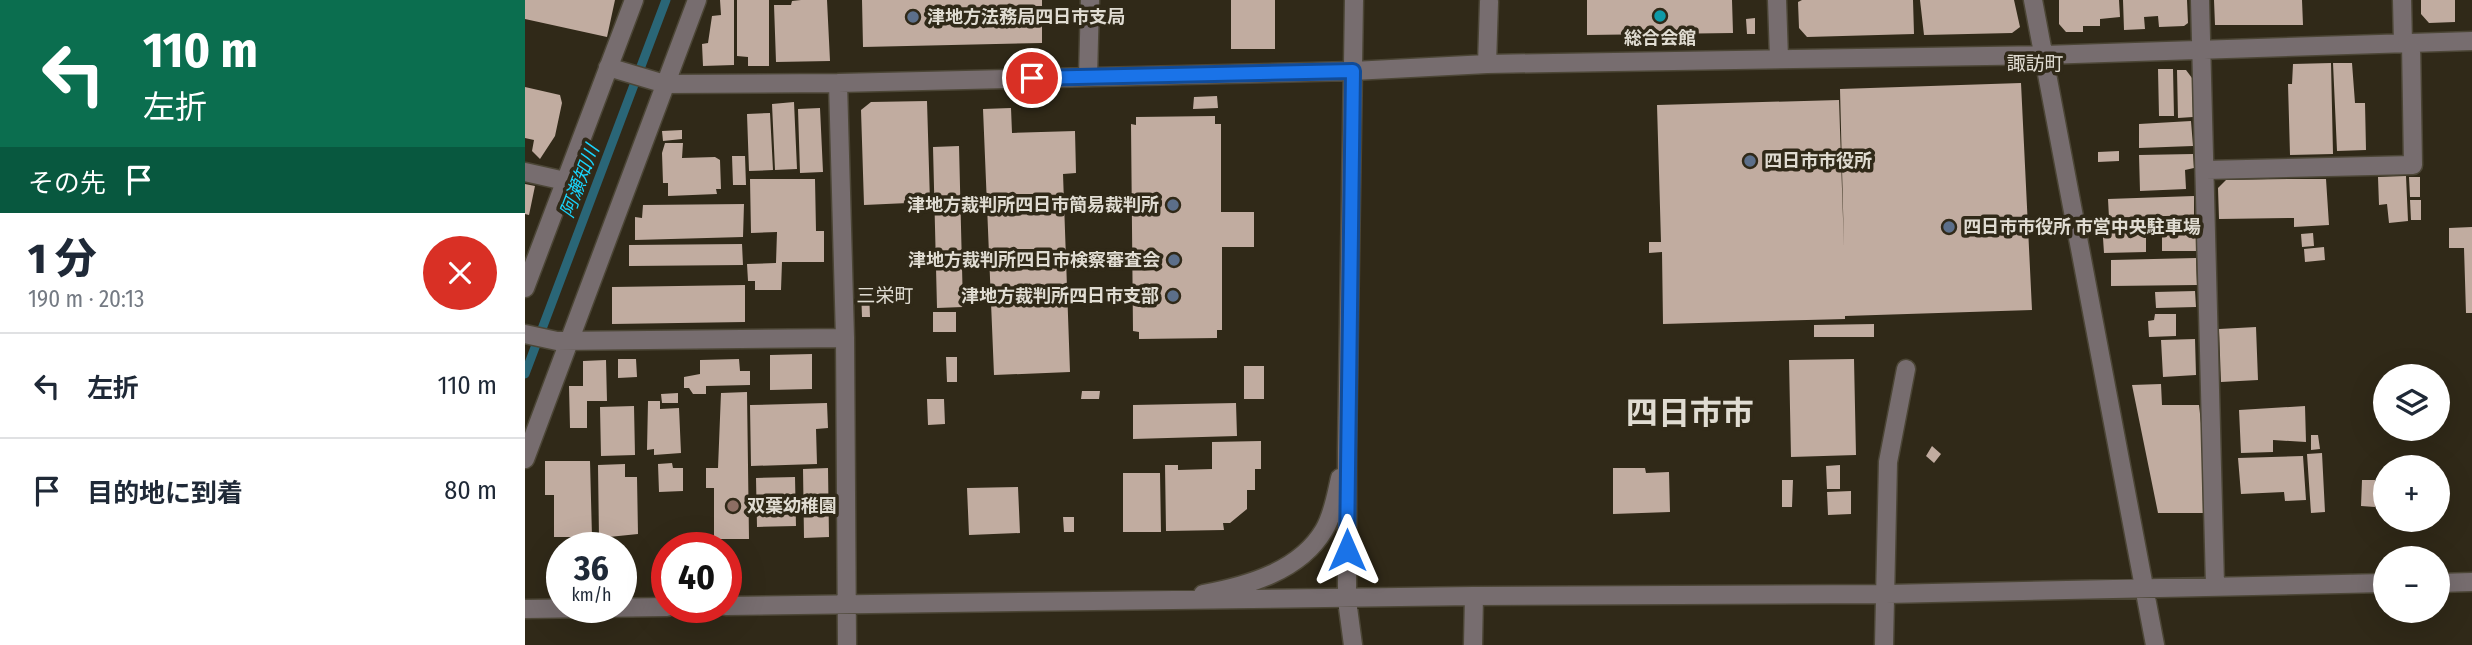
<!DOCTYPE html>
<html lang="ja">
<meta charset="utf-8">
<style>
body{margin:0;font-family:"Fira Sans Condensed","Noto Sans JP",sans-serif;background:#f6f6f7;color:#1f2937;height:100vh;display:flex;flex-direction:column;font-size:26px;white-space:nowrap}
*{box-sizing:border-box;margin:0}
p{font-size:23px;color:#747a83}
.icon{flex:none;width:38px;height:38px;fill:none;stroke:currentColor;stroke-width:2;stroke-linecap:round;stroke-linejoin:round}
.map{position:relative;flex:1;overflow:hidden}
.details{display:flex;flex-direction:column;background:#fff;width:525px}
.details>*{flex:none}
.banner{background:#0b6e4f;color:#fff;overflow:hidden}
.tools{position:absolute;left:1848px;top:364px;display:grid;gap:14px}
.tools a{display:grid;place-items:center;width:77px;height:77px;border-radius:50%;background:#fff;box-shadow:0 7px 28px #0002;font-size:35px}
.speed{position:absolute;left:21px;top:532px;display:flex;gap:14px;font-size:35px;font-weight:700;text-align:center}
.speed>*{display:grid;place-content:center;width:91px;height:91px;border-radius:50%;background:#fff;box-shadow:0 7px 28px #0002;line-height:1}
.speed small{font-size:18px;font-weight:400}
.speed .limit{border:10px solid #d22;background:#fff;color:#111}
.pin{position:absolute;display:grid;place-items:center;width:60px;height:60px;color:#fff;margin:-30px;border:4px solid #fff;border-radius:50%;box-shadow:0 2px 7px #0007}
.me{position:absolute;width:77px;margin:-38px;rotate:0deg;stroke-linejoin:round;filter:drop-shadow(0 0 5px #0008)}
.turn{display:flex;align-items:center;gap:24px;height:147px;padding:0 28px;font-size:32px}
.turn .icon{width:91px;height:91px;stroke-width:2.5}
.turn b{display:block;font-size:49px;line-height:60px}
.then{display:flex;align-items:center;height:66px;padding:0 28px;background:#0003;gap:14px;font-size:26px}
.round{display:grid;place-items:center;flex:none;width:74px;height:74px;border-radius:37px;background:#f6f6f7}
.headline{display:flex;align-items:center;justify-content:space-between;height:119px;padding:0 28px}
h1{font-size:42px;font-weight:800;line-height:52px}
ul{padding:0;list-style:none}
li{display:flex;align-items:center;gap:21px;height:105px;padding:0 28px;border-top:2px solid #e0e1e3}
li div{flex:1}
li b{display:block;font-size:26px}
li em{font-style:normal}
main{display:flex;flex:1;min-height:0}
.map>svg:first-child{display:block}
</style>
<main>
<section class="details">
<div class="banner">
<div class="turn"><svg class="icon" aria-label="left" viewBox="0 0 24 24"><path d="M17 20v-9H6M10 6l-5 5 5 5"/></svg><div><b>110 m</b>左折</div></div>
<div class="then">その先<svg class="icon" aria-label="arrive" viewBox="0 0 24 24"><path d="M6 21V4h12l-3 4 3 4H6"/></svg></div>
</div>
<div class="headline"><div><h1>1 分</h1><p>190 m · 20:13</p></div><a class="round" style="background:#d93025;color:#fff"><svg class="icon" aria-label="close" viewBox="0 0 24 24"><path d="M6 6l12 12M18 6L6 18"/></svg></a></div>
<ul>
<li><svg class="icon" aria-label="left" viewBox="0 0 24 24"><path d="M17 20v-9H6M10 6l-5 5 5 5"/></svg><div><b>左折</b></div><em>110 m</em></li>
<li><svg class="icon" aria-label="arrive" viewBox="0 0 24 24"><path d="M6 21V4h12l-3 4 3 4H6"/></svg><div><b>目的地に到着</b></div><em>80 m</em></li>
</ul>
</section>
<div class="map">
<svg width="1947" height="645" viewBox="0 0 1947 645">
<rect width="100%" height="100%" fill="#302918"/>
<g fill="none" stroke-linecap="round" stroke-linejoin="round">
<path stroke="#2a6677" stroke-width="9" d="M0,374L141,0"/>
</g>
<path fill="#c1aca0" d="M0,0H90L82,37L0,19Z
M195,0H209V65L178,66L177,44L183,43L187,16L196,15Z
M212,0H244V66H223V57L212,56Z
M276,0H302L305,61L251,62L249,5H266L267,1Z
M337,0H517V43L338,47Z
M706,0H750V49H706Z
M1062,0H1207L1208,33L1062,35Z
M1277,0H1388L1389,34L1282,37L1274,28L1273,2Z
M1395,0H1489L1495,27L1487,33L1399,35Z
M1534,0H1594L1595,17L1575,19V26H1558V32H1541L1534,24Z
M1598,0H1662L1663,23L1659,26L1634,27L1633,16L1619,17L1620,29L1599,30Z
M1689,0H1777L1778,25H1690Z
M1896,0H1930V22L1904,23L1896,14Z
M1230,18V34H1222L1221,19Z
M1806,63L1808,154L1765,155L1763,84H1767L1768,64Z
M1808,63H1827L1830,103H1840L1841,150L1812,151Z
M1633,69H1648L1649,116H1634Z
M1652,70H1661L1667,78L1668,117L1653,118Z
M1496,83L1507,310L1320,316V319L1138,324L1137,252L1124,253V242H1136L1132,105L1314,100L1319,248L1315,89Z
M0,87L35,95L37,103L30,136L15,159L7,151L9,140L0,138Z
M692,96L693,108L668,109L669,97Z
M402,101L405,202L339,205L336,110L346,102Z
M269,102L272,169L250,170L247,104Z
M295,108L298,172L275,173L273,109Z
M486,108L487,133L550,131L551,173L538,174L545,372L469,375L458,109Z
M245,113L248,170L224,171L222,114Z
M690,116V124H696V212H729V247H697V330H692V338L614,339V332L608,331L606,124L611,125V117Z
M1666,121L1668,146L1614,148V124Z
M157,130V139L138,141L137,131Z
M140,143H158L157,158L190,157L195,160L196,189H191L192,194L143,196V183H138L137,153Z
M434,146L438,307L412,308L408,147Z
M1594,151V161L1573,162V152Z
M1668,154L1669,168L1660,170L1661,189L1615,191L1614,155Z
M207,156H220L221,185H208Z
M1881,176L1883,221L1864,223L1862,204L1854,205L1853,177Z
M1884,177H1895V197H1885Z
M225,179H290L291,231H299V262H257L256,290H230V281H223L222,264L251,263L252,232L226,233Z
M1769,179H1801L1804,225L1769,227V218L1694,219L1693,188L1701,180Z
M0,184L10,186L4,215L0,214Z
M1669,196V215L1584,218L1583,199Z
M1885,200H1896V220H1886Z
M219,204L218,237L110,240V217L117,218L118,205Z
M1670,219L1672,251H1637V220Z
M1621,222V252L1579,253L1577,223Z
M1947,227V313H1941L1939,248H1924V228Z
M1788,233L1789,246L1777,247L1776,234Z
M217,244L218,265L104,266V245Z
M1799,247L1800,260L1780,262L1779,249Z
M1671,258L1672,285L1586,286V260Z
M220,285V322L87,324V287Z
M336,290H344L345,317H337Z
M1670,291L1671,307L1631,308L1630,292Z
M408,312H431V332H408Z
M1630,314H1651V336L1624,337L1623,321L1629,320Z
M1349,324V337H1289V325Z
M1731,327L1733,380L1696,382L1694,329Z
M1670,339L1671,375L1638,377L1636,340Z
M287,354V389L245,390V355Z
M421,357H432V382H422Z
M93,359H111L112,377L93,378Z
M214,359L215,371H225V385L181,386V394H168L164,388H159V377L175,374V360Z
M1329,359L1331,455L1266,457L1264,360Z
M81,360L82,401H62V428H45L44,386H58V361Z
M719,366H739V399H719Z
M1636,384L1637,405H1674L1677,432L1678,513H1633L1607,385Z
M557,391H575L574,399H556Z
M222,392L224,539H189V488H181V468H193L196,393Z
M153,393V403H137L136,394Z
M402,399H419L420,424L403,425Z
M123,401H135V409L154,408L156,453L129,455V449L122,450Z
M302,403L303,428L291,429L292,464L226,466L225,405Z
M711,403L712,436L608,439V405Z
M109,406L110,455L76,456L75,407Z
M1780,406L1781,442L1748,440V452L1716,453L1714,410Z
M1786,435H1793L1795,449L1786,450Z
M736,441V469H730V490H722V509L705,523H698L699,530L641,531L640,465H653V470L687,469V442Z
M1407,446L1416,454L1409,463L1401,456Z
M1797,453L1800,512L1786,513L1782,454Z
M1778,456L1781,500L1760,501L1759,492L1716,494L1713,458Z
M20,461H65L67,537H29V495H20Z
M147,463L148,468H158V491L134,492L133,464Z
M100,464V477H112L113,534L74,538L73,465Z
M1315,465V489H1302L1301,466Z
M303,468L304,537L279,538L278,469Z
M1088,468H1120L1121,473L1144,472L1145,512L1088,514Z
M598,473H635L636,532H598Z
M270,477L271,526L232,527L231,478Z
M1257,480H1268L1267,507H1257Z
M1837,480H1850V507L1836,506Z
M493,487L495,533L444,535L442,488Z
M1326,491V514L1303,515L1302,492Z
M538,517H549V532H539Z"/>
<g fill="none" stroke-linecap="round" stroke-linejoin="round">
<g stroke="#4c4636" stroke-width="21">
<path id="minor" d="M1252,0L1254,58
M1508,0L1630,645
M1675,0L1690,585
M1877,0L1878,43
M962,64L964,2
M83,67L140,84L313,83L828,71L962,64L1519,55L1947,41
M563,77L565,0
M313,83L320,338L322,645
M1681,170L1888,165L1886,43
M0,172L40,181
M0,288L109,0
M0,334L32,341L320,338
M0,459L172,0
M1913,583L1947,582
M678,594C722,586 775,571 799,530C808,515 811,495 815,478
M201,606L949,596L1362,594L1860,583
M0,609L142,607
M828,645L822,600V450L829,0
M948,645L949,596
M1359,645L1363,462L1381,369"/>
</g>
<use href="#minor" stroke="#776d6f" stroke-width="18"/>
</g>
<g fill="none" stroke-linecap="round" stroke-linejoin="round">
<g stroke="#114b97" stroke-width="18">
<path id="route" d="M507,78L828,71L822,550"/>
</g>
<use href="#route" stroke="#1a73e8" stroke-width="12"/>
</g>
<circle fill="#0f9aa8" stroke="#302918" stroke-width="2.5" cx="1135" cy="16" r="7"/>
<g fill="#5c6f8a" stroke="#302918" stroke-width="2.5">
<circle cx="388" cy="17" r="7"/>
<circle cx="1225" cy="161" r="7"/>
<circle cx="648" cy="205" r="7"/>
<circle cx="1424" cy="227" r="7"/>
<circle cx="649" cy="260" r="7"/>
<circle cx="648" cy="296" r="7"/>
</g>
<circle fill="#8d6e63" stroke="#302918" stroke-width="2.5" cx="208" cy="506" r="7"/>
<g text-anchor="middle" stroke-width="7" stroke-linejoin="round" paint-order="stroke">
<g font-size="18" font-weight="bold" fill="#e0dcd2" stroke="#302918" text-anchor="start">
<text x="402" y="23">津地方法務局四日市支局</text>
<text x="1135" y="44" text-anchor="middle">総合会館</text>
<text x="1239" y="167">四日市市役所</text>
<text x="634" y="211" text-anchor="end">津地方裁判所四日市簡易裁判所</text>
<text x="1438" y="233">四日市市役所 市営中央駐車場</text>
<text x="635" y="266" text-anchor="end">津地方裁判所四日市検察審査会</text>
<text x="634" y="302" text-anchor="end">津地方裁判所四日市支部</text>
<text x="222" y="512">双葉幼稚園</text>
</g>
<g font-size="19" fill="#e0dcd2" stroke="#302918">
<text x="1510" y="70">諏訪町</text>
<text x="360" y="302">三栄町</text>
</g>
<g font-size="19" font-style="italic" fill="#19d4fc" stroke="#302918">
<text transform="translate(54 181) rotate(-69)" y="7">阿瀬知川</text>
</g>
<g font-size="32" font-weight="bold" fill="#e0dcd2" stroke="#302918">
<text x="1165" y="424">四日市市</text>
</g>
</g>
</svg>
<div class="tools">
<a><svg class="icon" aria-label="layers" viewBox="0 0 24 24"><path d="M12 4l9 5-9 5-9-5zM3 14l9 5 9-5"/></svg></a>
<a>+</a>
<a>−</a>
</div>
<div class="speed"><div>36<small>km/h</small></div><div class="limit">40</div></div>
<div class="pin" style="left:507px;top:78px;background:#d93025"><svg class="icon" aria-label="arrive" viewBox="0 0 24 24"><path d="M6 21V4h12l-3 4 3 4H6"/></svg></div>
<svg class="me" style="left:822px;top:550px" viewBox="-20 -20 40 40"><path d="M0-17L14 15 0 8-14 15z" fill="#1a73e8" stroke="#fff" stroke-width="4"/></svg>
</div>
</main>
